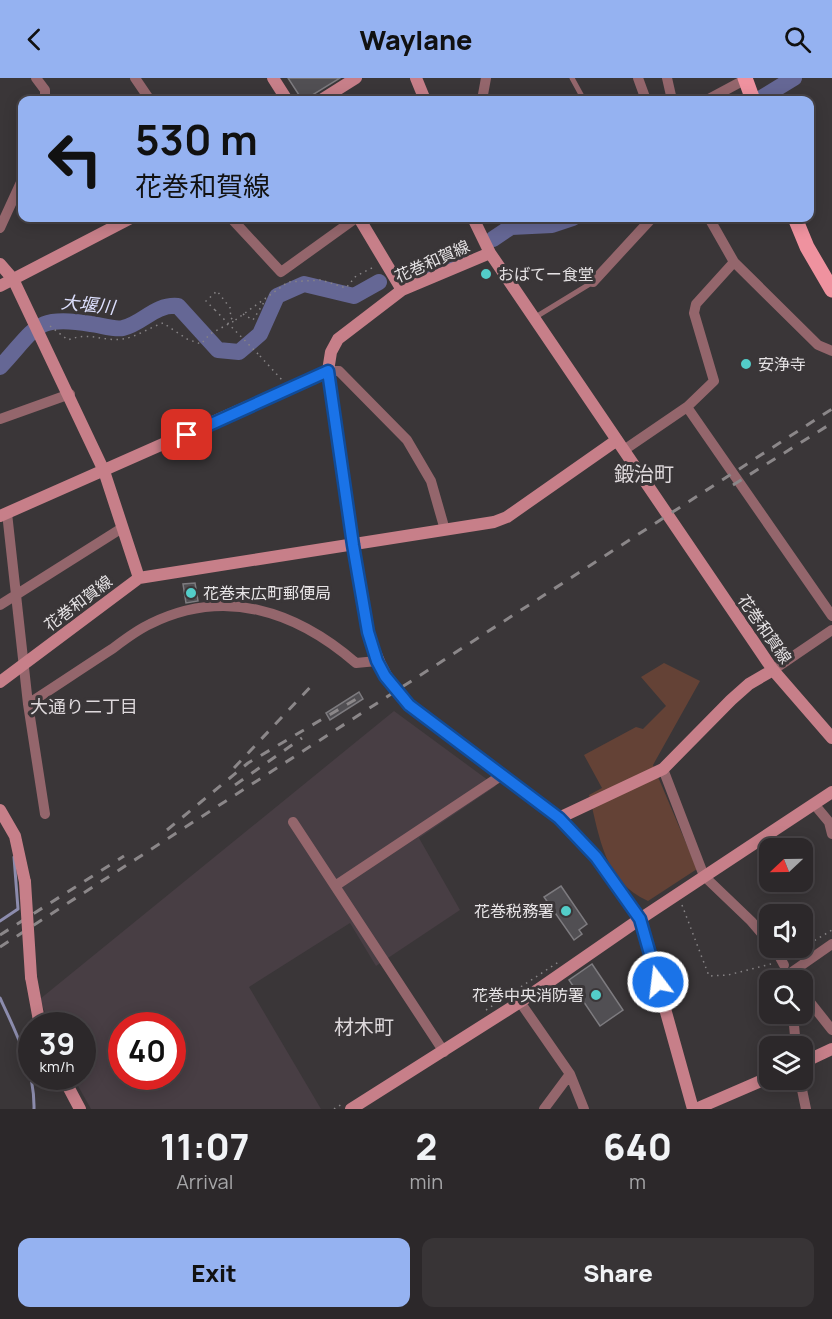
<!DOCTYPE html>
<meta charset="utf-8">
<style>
body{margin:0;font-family:Manrope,"Noto Sans JP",sans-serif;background:#383436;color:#f1f3f6;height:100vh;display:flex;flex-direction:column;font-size:22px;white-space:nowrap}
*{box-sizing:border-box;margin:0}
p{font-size:20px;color:#a6a6a8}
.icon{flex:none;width:33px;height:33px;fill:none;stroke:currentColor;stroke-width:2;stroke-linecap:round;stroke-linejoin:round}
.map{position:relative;height:1031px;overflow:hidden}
.details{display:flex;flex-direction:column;background:#2c282a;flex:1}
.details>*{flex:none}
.hud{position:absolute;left:18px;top:18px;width:796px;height:126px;border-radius:12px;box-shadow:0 3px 15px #0003,0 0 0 2px #484447;background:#95b2f1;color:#111;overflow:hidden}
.needle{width:39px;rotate:248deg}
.controls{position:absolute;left:759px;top:760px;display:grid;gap:12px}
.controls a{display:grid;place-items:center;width:54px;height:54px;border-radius:12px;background:#2c282a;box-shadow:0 3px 15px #0003,0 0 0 2px #484447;font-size:30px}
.speed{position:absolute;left:18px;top:934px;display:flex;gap:12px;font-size:30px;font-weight:700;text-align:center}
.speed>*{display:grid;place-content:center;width:78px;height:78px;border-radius:50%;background:#2c282a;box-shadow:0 3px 15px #0003,0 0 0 2px #484447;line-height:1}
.speed small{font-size:15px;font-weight:400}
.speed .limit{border:9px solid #d22;background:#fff;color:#111}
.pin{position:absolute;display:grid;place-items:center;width:51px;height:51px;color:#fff;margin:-26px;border-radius:12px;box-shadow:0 3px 9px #0006}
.me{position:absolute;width:66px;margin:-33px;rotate:345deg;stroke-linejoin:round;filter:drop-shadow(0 0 4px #0008)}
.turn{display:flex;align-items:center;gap:21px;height:126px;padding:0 18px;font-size:27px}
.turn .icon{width:78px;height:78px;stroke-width:2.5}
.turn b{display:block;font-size:42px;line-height:51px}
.eta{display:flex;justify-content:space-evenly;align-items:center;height:102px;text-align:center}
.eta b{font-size:36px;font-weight:800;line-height:42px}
.cta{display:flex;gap:12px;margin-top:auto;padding:12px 18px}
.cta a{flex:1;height:69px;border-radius:12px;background:#95b2f1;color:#111;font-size:24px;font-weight:800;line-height:69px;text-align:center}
.cta a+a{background:#383436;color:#f1f3f6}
header{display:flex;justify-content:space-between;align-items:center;height:78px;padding:0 18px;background:#95b2f1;color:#111;font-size:27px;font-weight:800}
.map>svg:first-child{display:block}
</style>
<header><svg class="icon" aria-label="back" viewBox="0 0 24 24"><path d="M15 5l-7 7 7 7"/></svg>Waylane<svg class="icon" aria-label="search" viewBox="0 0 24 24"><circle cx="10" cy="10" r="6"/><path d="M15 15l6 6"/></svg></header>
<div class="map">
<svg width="832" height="1031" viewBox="0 0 832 1031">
<rect width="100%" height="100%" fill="#3a3638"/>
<path fill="#483e44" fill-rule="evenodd" d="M394,633L496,708L419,760L460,832L376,888L350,845L249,909L321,1031H91L73,999H82V948H50L40,921ZM122,948H172V999H122Z"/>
<path fill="#644236" d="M664,585L700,603L653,687L697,791L648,823C604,803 600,760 589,717L602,710L584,677L636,649L643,651L666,628L641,599Z"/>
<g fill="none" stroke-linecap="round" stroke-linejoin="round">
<path stroke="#8c8cad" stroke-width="3" d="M0,843L18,831L14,779
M0,920C16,954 35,992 34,1031"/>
<path stroke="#656795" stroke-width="16" d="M758,22L794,0
M493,161L511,149L552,147L573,140
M416,191L458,176
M0,289C36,251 34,236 91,246C100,247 115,252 123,250C144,245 154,226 178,228L218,272L239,274L260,256L277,218L304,206L354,218L379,204"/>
</g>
<path fill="#514f53" stroke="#7d7b7f" stroke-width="1.5" d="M288,0H340L306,21L301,20Z
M195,505L198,523L186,525L183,506Z
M359,614L363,621L330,642L326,635Z
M561,808L587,846L579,852L582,856L574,862L544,819Z
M592,886L623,932L600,948L569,902Z"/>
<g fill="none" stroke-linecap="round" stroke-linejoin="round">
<path stroke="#878486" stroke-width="1.5" stroke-dasharray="1.5 4.5" stroke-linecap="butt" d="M215,232L206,223L217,213L231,231L230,239L234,243L288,204L321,202L346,210L356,198L374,189
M243,236L253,242L266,221
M50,248L68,262C90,253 102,264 123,261C136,259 151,249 163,245L187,261L201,266L210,256L234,243
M260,278L282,302
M682,827L709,898L728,897L771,886
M789,878L832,852
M486,932L560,883
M334,1031L342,1026"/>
<path stroke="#94666c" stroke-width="5" d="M572,0L584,22
M534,240L593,204"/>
<path stroke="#94666c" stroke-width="10" d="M36,0L45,12V22
M135,0L150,22
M638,0L646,22
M667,0L672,22
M482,22L486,0
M707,22L746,1
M231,140L281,194L356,140
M709,140L734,184L818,267L832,273
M0,150L22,102
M593,204L652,140
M328,293H339L407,362L431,403L445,452
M687,329L832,538
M0,341L70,316
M624,372L687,329L714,303L694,235L696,226L734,184
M7,435L28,626L45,736
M0,527L122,450
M773,592L832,552
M28,626C56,608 84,589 112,571C124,562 137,552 150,546C225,509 296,533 356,585L377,583
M663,691L704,798L751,843L770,865
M814,726L829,744L832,756
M293,744L335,808
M789,903V896L832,866
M802,914L832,952
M520,924L570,996L584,1031
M793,936L796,969
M444,974L335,808L502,697
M800,1002L806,1031
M544,1031L570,996"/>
<path stroke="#c77f89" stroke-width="12" d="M273,0L287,22
M416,0L425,22
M321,22L356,0
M359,140L402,212
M473,140L490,175
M0,186L13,201L104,393L139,500L0,604
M0,208L131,140
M0,438L328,293
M139,500L494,444L507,439L617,362
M393,608C368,574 364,531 357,490C345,425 338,359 328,293L331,274L338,261L402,212L490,175L773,592L832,660
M0,732L15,758L25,804
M559,740L663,691L731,622L749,606L773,592
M31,899L40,948
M802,985L832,971
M63,999L80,1031
M351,1031L520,924L640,841L596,779L559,740L409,627
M693,1031L640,841L832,714
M696,1031L770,999"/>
<path stroke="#ef929f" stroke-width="15" d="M745,0L753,22
M795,140L807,169L832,212"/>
<path stroke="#8b8789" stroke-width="3" stroke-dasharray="10 10" stroke-linecap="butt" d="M733,407L832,345
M234,690L315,604
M235,707L302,660
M167,752L248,685L358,620
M0,857L124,778
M0,869L832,331"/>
<path stroke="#878486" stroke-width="1.5" stroke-dasharray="1.5 4.5" stroke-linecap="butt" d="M215,232L260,278"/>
<path stroke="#94666c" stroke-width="10" d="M777,874L784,887"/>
<path stroke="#c77f89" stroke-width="12" d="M393,608L409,627
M25,804L31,899"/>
</g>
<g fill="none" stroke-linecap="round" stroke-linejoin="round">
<g stroke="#114b97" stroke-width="15">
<path id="route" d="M187,357L328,293L353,467L368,554L377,583L385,598L409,627L559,740L596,779L640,841L658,904"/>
</g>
<use href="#route" stroke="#1a73e8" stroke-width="10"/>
</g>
<g fill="#53cdc9" stroke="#3a3638" stroke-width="2">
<circle cx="486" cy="196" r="6"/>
<circle cx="746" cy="286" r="6"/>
<circle cx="191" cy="515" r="6"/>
<circle cx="566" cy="833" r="6"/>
<circle cx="596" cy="917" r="6"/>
</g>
<g text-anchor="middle" stroke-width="6" stroke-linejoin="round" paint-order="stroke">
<g font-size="16" fill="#e6e3e5" stroke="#3a3638">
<text transform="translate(432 183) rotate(-24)" y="6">花巻和賀線</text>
<text transform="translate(78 525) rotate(-37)" y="6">花巻和賀線</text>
<text transform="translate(765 551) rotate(55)" y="6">花巻和賀線</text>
</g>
<g font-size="16" fill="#e6e3e5" stroke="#3a3638" text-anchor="start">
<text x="498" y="202">おばてー食堂</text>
<text x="758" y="292">安浄寺</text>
<text x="203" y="521">花巻末広町郵便局</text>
<text x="554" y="839" text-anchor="end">花巻税務署</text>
<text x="584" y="923" text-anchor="end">花巻中央消防署</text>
</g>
<g font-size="18" font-style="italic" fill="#dde0fe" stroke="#3a3638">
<text transform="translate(88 227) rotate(6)" y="6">大堰川</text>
</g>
<g font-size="18" fill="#ded9dc" stroke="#3a3638">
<text x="84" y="635">大通り二丁目</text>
</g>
<g font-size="20" fill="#ded9dc" stroke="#3a3638">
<text x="644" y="403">鍛治町</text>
<text x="364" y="956">材木町</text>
</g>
</g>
</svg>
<div class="controls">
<a><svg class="needle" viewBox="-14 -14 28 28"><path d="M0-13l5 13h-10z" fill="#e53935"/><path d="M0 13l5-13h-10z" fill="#a6a6a8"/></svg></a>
<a><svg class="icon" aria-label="sound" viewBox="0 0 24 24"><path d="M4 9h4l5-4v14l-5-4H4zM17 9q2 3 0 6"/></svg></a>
<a><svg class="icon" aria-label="search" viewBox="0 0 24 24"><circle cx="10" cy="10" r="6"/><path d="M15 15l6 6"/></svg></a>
<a><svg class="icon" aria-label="layers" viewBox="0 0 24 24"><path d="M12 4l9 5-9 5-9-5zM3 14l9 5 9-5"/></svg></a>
</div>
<div class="speed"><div>39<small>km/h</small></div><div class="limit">40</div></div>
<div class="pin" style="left:187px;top:357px;background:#d93025"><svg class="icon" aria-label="arrive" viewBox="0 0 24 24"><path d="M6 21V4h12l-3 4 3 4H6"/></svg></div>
<svg class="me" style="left:658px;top:904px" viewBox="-20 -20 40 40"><circle r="17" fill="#1a73e8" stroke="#fff" stroke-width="3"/><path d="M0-11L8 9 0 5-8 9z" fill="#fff"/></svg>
<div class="hud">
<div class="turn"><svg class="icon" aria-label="left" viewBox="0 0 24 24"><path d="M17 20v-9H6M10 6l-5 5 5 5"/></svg><div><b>530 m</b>花巻和賀線</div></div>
</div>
</div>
<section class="details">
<div class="eta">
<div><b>11:07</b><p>Arrival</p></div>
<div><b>2</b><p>min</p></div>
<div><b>640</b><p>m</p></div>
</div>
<div class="cta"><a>Exit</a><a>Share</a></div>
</section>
